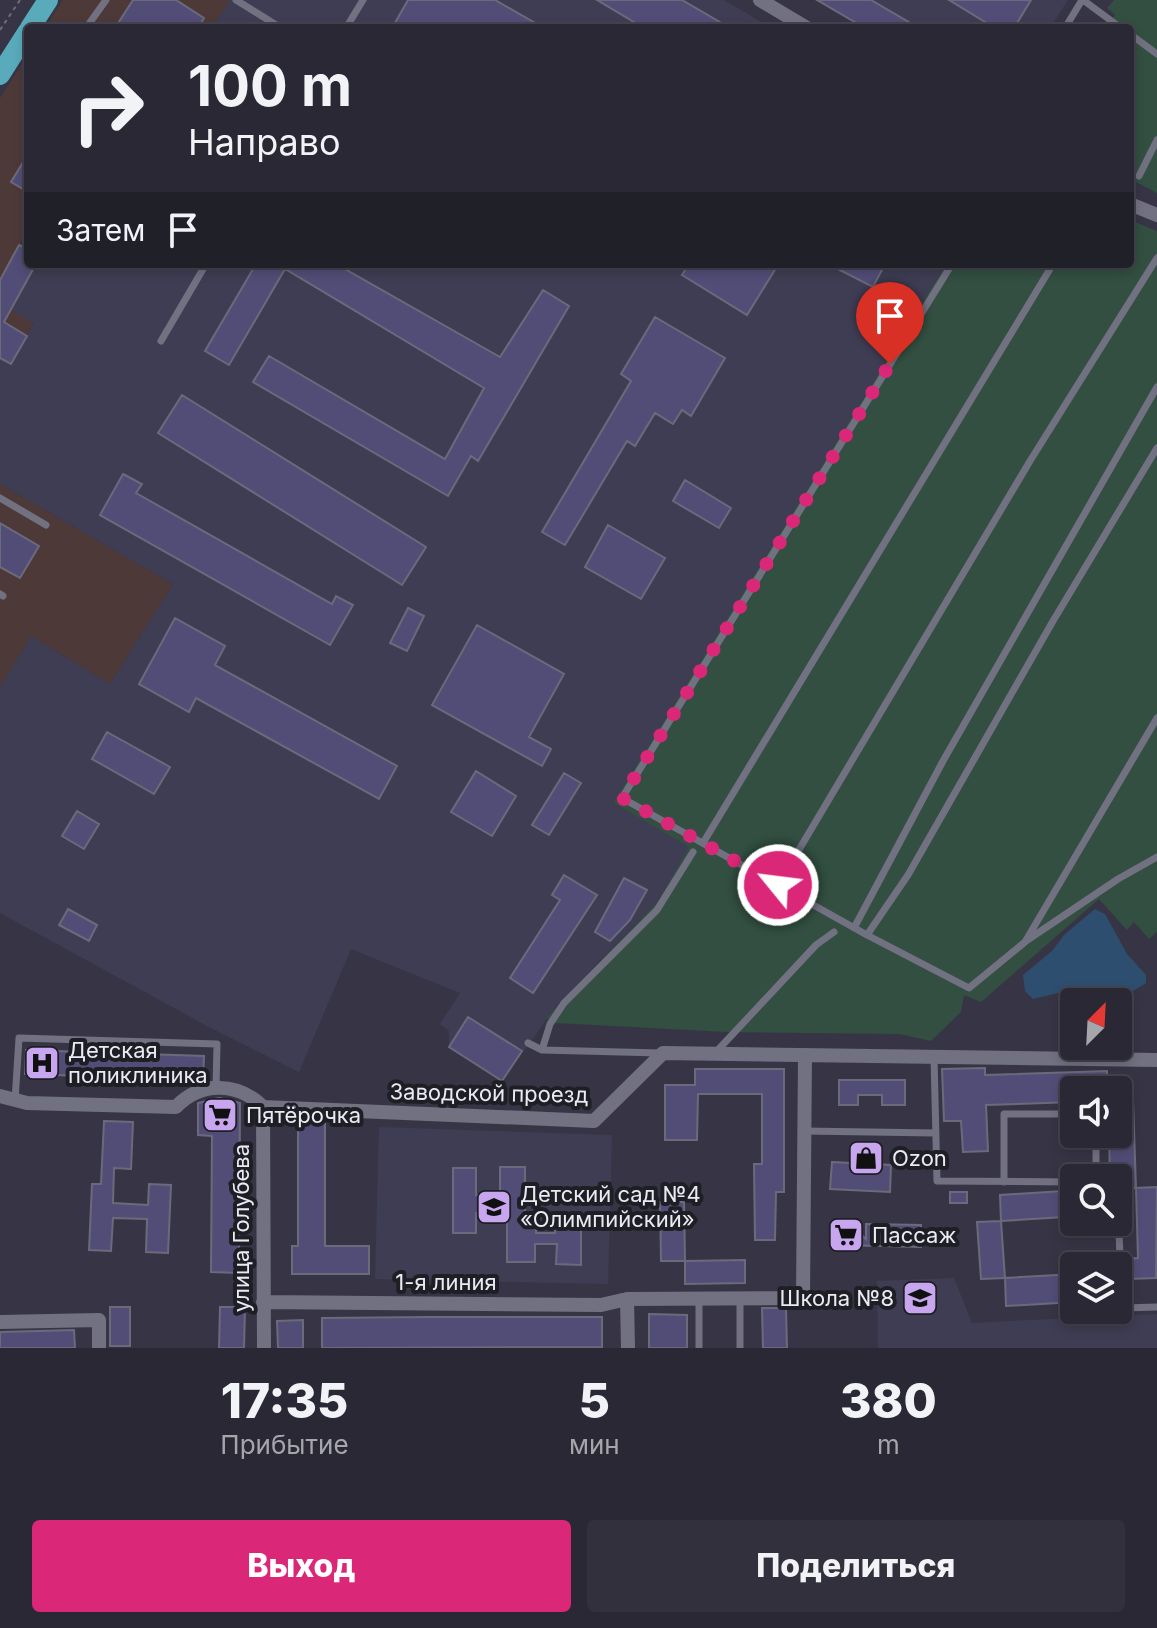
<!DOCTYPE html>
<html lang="ru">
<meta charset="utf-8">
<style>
body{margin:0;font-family:Inter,sans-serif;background:#31303c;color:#f1f3f6;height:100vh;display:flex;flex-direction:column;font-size:30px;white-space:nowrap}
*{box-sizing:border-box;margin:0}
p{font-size:26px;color:#a5a6ac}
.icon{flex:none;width:44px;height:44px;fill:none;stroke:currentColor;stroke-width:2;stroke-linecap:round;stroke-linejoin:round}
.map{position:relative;height:1348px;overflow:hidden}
.side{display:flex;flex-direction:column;background:#292834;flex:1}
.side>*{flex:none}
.hud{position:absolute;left:24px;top:24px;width:1110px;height:244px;border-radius:8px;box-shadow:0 4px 12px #0003,0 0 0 2px #45444f;background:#292834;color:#f1f3f6;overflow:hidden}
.needle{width:52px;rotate:24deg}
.controls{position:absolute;left:1060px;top:988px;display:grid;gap:16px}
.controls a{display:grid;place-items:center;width:72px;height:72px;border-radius:8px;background:#292834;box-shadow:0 4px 12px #0003,0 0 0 2px #45444f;font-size:40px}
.pin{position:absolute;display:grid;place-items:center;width:68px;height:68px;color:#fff;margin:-82px -34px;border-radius:50% 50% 50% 0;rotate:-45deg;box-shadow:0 0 8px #0007}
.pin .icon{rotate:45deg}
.me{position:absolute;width:88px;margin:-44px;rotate:299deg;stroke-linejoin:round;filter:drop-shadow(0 0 6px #0008)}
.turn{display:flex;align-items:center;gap:28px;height:168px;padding:0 32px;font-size:36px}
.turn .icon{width:104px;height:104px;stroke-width:2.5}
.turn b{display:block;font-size:56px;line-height:68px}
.then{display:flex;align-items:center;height:76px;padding:0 32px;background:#0003;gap:16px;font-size:30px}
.eta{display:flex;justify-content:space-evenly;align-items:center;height:136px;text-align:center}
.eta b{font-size:48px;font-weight:800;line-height:56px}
.action{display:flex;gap:16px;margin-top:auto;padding:16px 32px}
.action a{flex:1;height:92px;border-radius:8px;background:#db2777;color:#fff;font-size:32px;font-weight:800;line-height:92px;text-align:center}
.action a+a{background:#31303c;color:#f1f3f6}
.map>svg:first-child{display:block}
</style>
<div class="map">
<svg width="1157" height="1348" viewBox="0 0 1157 1348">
<rect width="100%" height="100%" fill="#373545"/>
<path fill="#4e3939" d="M63,0H230L212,28H45Z
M28,55V230L20,244L28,249V264H36L11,310L34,322L11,364L0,358V98Z
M0,484L173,584L110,684L31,636L0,687Z"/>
<path fill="#3f3d53" d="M230,0H724L771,28H212Z
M817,0H1068L1050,28H865Z
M36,264H946L613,803L690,847L658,901L558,1004L502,1081L449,1047V1031L440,1024L460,993L351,949L299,1072L209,1027L0,913V687L31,636L110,684L173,584L0,484V358L11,364L34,323L11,310Z
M379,1127L612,1135L608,1284L375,1279Z
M954,1278L972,1323L1157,1314V1348H878L877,1281Z"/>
<path fill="#324f41" d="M1114,0H1157V193L1130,179V28H1107L1115,15L1107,8Z
M1130,220L1157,231V932L1149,939L1134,922L1127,930L1099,899L981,1002L964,995L961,1012L931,1041L900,1034L727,1032L556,1023L546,1018L658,901L689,847L613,803L946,264H1130Z"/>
<path fill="#2d4e6f" d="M1095,909L1105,914L1127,954L1146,975V983L1115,1002H1076L1071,993L1062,992L1033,999L1025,991L1023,975L1052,951L1065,934Z"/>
<path fill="#524d77" stroke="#6b6a7b" stroke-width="2" d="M133,0H176L204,18L198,28H115Z
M408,0H495L544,28H444L437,24L435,28H392Z
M597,0H682L730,28H644Z
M817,0H871L919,28H865Z
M949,0H1031L1014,28H995Z
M28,154V192L11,182Z
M19,245L28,249V264H36L4,322L27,336L11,364L0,358V280Z
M256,264H336L500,357L543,290L569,306L478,461L471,456L448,496L253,382L269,356L445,459L484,388L285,269L229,365L205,351Z
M689,264H769L776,268L747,315L682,275Z
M828,264H885L873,287Z
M655,317L725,358L691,416L682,410L673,424L655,413L635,446L627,441L565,545L542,532L631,381L621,374Z
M182,395L426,547L402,585L158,433Z
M123,474L142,484L136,493L332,604L336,596L353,605L330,645L100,515Z
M685,480L731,508L719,528L673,501Z
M0,523L39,546L20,578L0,567Z
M608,525L665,558L641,599L585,567Z
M408,608L424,616L407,651L390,643Z
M175,618L225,646L215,665L397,766L379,799L196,698L189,712L139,684Z
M477,625L564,674L529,737L551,749L542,766L432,705Z
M107,732L170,767L154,794L92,759Z
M476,771L516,796L492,836L451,812Z
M564,773L581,783L549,835L532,825Z
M77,811L99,824L84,849L62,836Z
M564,875L597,895L533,993L510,978L560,900L552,895Z
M624,878L647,890L630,920L610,941L595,932Z
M68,909L97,925L89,941L59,925Z
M468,1017L522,1051L502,1081L449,1047Z
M26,1050L204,1056L203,1080L25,1074Z
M985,1068V1075L1107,1071V1090H1074V1102L986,1105L988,1151L963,1152L961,1121H944L942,1069Z
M695,1069H784V1192H776L775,1240H755L754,1164H762V1094H698L697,1140H665V1085H695Z
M839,1080H905V1105H882V1095H858V1105H839Z
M219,1098L240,1103L239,1273L211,1272L212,1136L198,1135V1103Z
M1133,1100L1136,1188L1118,1189V1178H1110L1109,1134H1118V1101Z
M104,1121L133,1122L131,1169L114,1168L113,1203L148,1205L149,1184L171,1185L168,1253L146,1252L147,1219L113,1218L111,1251L89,1250L92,1184H101Z
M298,1124H325V1246H369V1274H292V1246H298Z
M832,1162L891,1165L890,1192L830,1189Z
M500,1167H525V1217H536V1233H555V1217H581V1265L556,1264L557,1244H535V1262H507V1213H476V1233H453V1168H476V1195H500Z
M1157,1187L1156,1278L1128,1279L1127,1259L1138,1258L1136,1188Z
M1063,1191L1064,1217L1001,1221L1000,1195Z
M950,1192H967V1203H950Z
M660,1202H684L685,1261H661Z
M1001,1221L1005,1278L981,1279L977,1222Z
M866,1224L921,1225V1247L839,1245L838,1225H850L866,1239Z
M745,1260V1283L685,1284V1261Z
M1074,1274V1302L1006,1306L1005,1278Z
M110,1307H130V1346H110Z
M220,1307H245L244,1348H219Z
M762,1308H786L787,1348H763Z
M649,1314L687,1315V1348H649Z
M428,1317H602V1347L322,1348V1318Z
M303,1320V1348H278L277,1321Z
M74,1330L75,1348H0V1332Z"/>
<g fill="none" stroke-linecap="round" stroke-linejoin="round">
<path stroke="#6d6c7a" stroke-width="2" stroke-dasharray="4 4" stroke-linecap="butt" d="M0,30L20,0"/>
<path stroke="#727182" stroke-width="7" d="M236,0L281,28
M1083,0L1121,28
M86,28L106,0
M346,28L363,0
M1065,28L1082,0
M1130,34L1157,54
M1139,176L1157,140
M952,264L622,798L867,935L969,988L1025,942L1157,718
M161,341L206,264
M0,498L46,525
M0,594L3,596
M703,843L1053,264
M778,885L1030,461L1157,258
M854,928L943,761L1157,387
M867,935L908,875L1053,621L1157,448
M1026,941L1118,879L1157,857
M528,1043L542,1050L660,1053
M542,1050L550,1024L564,1003L657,910L693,852
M716,1052L816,945L834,932
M934,1057L937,1181L1074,1182
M15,1101L19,1038L217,1044L216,1088
M804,1131L936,1133
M1093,1134L1096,1139V1178
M1004,1182V1114H1074
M1118,1206L1122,1308L1157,1307
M699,1348V1300
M740,1348V1299"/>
<path stroke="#727182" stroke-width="14" d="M760,0L807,28
M1130,204L1157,215
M0,1096L27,1103L176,1107C201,1081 238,1082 263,1107L594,1121L663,1053L1157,1060
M263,1107L264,1348
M627,1299L628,1348
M263,1302L601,1305L627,1299L803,1298L805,1055
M0,1322L99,1320V1348"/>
<path stroke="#59abbc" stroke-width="20" d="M30,28L48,0
M0,75L28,31"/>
</g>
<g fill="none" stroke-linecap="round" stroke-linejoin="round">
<path stroke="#db2777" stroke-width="14" stroke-dasharray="0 25.2" d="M778,885L622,798L890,364"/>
</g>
<defs>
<g id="hospital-square" transform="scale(1.8)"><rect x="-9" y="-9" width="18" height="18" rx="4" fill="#c7a6ef" stroke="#1e1e25"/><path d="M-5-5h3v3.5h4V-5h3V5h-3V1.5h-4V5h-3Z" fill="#111"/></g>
<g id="supermarket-square" transform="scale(1.8)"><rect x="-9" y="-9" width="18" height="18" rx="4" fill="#c7a6ef" stroke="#1e1e25"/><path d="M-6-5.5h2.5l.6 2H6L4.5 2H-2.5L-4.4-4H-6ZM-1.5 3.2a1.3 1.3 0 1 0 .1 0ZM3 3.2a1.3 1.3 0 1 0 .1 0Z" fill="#111"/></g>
<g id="shop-square" transform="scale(1.8)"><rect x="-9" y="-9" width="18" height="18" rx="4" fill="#c7a6ef" stroke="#1e1e25"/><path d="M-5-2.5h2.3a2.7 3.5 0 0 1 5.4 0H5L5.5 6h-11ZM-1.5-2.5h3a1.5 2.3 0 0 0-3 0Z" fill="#111"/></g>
<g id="school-square" transform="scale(1.8)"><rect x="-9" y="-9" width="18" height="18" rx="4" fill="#c7a6ef" stroke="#1e1e25"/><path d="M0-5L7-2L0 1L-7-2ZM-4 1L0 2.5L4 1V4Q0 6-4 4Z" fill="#111"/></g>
</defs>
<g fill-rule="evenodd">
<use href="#hospital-square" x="42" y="1063"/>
<use href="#supermarket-square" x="220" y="1115"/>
<use href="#shop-square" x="866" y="1158"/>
<use href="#school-square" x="494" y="1207"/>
<use href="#supermarket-square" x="846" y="1235"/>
<use href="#school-square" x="920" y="1298"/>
</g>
<g text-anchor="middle" stroke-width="8" stroke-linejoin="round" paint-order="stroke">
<g font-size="22" fill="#ebeaf4" stroke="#1e1e25" text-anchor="start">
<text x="68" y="1058">Детская<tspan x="68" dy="25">поликлиника</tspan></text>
<text x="246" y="1123">Пятёрочка</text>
<text x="892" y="1166">Ozon</text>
<text x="520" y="1202">Детский сад №4<tspan x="520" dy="25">«Олимпийский»</tspan></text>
<text x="872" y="1243">Пассаж</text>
<text x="894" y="1306" text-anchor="end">Школа №8</text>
</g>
<g font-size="22" fill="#ebeaf4" stroke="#1e1e25">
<text transform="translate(489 1093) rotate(1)" y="8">Заводской проезд</text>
<text transform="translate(241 1228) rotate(-90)" y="8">улица Голубева</text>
<text x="446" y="1290">1-я линия</text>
</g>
</g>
</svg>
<div class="controls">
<a><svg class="needle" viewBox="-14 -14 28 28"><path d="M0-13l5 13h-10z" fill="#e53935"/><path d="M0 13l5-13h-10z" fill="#a5a6ac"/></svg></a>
<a><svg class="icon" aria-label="sound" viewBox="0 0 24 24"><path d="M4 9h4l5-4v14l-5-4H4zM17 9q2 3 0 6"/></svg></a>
<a><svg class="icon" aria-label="search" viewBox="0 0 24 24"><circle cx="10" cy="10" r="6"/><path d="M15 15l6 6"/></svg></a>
<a><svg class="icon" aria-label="layers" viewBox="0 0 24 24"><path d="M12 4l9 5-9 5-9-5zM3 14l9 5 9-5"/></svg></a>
</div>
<div class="pin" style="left:890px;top:364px;background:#d93025"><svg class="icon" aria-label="arrive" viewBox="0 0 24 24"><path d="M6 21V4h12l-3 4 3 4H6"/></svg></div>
<svg class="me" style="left:778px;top:885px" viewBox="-20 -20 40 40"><circle r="17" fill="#db2777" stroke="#fff" stroke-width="3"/><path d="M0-11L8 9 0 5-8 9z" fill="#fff"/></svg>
<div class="hud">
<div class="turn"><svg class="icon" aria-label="right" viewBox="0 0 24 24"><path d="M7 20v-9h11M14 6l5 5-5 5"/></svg><div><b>100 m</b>Направо</div></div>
<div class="then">Затем<svg class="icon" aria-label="arrive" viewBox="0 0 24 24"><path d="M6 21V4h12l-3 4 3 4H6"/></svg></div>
</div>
</div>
<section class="side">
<div class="eta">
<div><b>17:35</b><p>Прибытие</p></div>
<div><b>5</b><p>мин</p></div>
<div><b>380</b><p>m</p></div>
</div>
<div class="action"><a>Выход</a><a>Поделиться</a></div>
</section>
